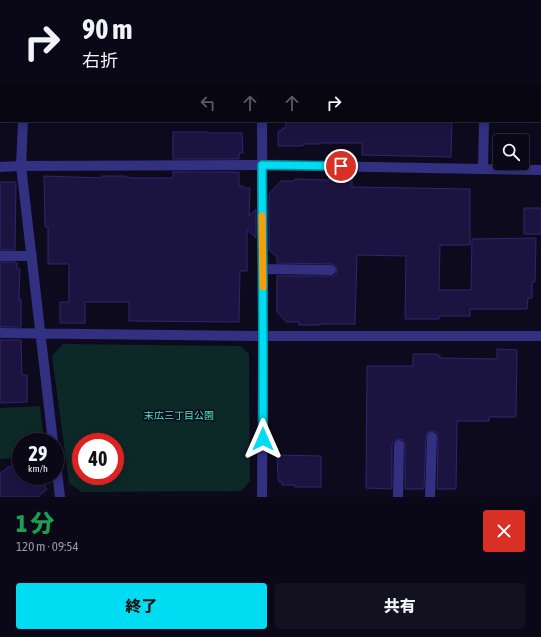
<!DOCTYPE html>
<html lang="ja">
<meta charset="utf-8">
<style>
body{margin:0;font-family:"Asap Condensed","Noto Sans JP",sans-serif;background:#13111f;color:#f1f3f6;height:100vh;display:flex;flex-direction:column;font-size:15px;white-space:nowrap}
*{box-sizing:border-box;margin:0}
p{font-size:13px;color:#999aa1}
.icon{flex:none;width:22px;height:22px;fill:none;stroke:currentColor;stroke-width:2;stroke-linecap:round;stroke-linejoin:round}
.map{position:relative;height:497px;overflow:hidden}
.panel{display:flex;flex-direction:column;background:#0a0816;flex:1}
.panel>*{flex:none}
.hud{position:absolute;left:0px;top:0px;width:541px;height:122px;box-shadow:0 2px 10px #0003,0 0 0 1px #2a2935;background:#0a0816;color:#f1f3f6;overflow:hidden}
.tools{position:absolute;left:493px;top:134px;display:grid;gap:8px}
.tools a{display:grid;place-items:center;width:36px;height:36px;border-radius:4px;background:#0a0816;box-shadow:0 2px 10px #0003,0 0 0 1px #2a2935;font-size:20px}
.speed{position:absolute;left:12px;top:433px;display:flex;gap:8px;font-size:20px;font-weight:700;text-align:center}
.speed>*{display:grid;place-content:center;width:52px;height:52px;border-radius:50%;background:#0a0816;box-shadow:0 2px 10px #0003,0 0 0 1px #2a2935;line-height:1}
.speed small{font-size:10px;font-weight:400}
.speed .limit{border:6px solid #d22;background:#fff;color:#111}
.pin{position:absolute;display:grid;place-items:center;width:34px;height:34px;color:#fff;margin:-17px;border:2px solid #fff;border-radius:50%;box-shadow:0 1px 4px #0007}
.me{position:absolute;width:44px;margin:-22px;rotate:0deg;stroke-linejoin:round;filter:drop-shadow(0 0 3px #0008)}
.turn{display:flex;align-items:center;gap:14px;height:84px;padding:0 16px;font-size:18px}
.turn .icon{width:52px;height:52px;stroke-width:2.5}
.turn b{display:block;font-size:28px;line-height:34px}
.lanes{display:flex;align-items:center;height:38px;padding:0 16px;background:#0003;justify-content:center;gap:20px;direction:ltr}
.lanes .off{opacity:.35}
.round{display:grid;place-items:center;flex:none;width:42px;height:42px;border-radius:4px;background:#13111f}
.summary{display:flex;align-items:center;justify-content:space-between;height:68px;padding:0 16px}
h1{font-size:24px;font-weight:800;line-height:30px;color:#1e9e55}
.button{display:flex;gap:8px;margin-top:auto;padding:8px 16px}
.button a{flex:1;height:46px;border-radius:4px;background:#00ddf2;color:#111;font-size:16px;font-weight:800;line-height:46px;text-align:center}
.button a+a{background:#13111f;color:#f1f3f6}
.map>svg:first-child{display:block}
</style>
<div class="map">
<svg width="541" height="497" viewBox="0 0 541 497">
<rect width="100%" height="100%" fill="#0d0a1e"/>
<path fill="#0c2827" fill-rule="evenodd" d="M63,344L241,346L249,354L250,481L241,491L82,492L69,483L52,356ZM81,442H115V476H81Z
M40,406L44,442H21V453H16L17,458L0,459V408Z"/>
<path fill="#1c1440" stroke="#32246e" d="M285,121H452L451,157L362,155V143H320V144H303V146H278V131H282V128H286Z
M173,132H207V133H242L243,153H239V159H173Z
M173,172H239V186H243V188H250L249,216L256,209V238L247,230V271H240L239,322L129,321V302H85V323H60V302H69V264H48V227H45L44,176L102,178V176H126V177L133,178H173Z
M329,178H352V187L470,189V245H440L439,290H471L472,239L536,238L535,282H532V298H528L527,309H470V316H439V319H405L406,256L357,255L355,324H320V325H299V322H286L277,312V276H334L336,274L337,270L335,265L331,264L277,263V257L269,250V194L281,181H294L295,179L329,180Z
M0,182H16L15,250H0Z
M524,208H541V234H524Z
M0,262H15V263H17V269H20L19,299H21V327H0Z
M0,340H21L22,375H27V402L0,403Z
M497,349L517,350L516,417H489V421H457L456,489H437L438,437V434L436,432L432,431L427,433L426,437L424,489H405V445L403,440L399,439L394,441L392,445V489L366,488L367,366H413V354H438V356H440V358L497,359Z
M277,455L321,456V487H295V485H282V482H279L278,478Z
M21,460V476H37L47,489L38,497H0V473L10,466L11,467Z"/>
<g fill="none" stroke-linecap="round" stroke-linejoin="round">
<path stroke="#323081" stroke-width="10" d="M26,1V0
M263,1V0
M23,121L21,166L53,442
M262,121L263,336L262,497
M0,167L21,166L262,165L541,170
M483,169L484,121
M0,256H32
M263,269L331,270
M0,333L263,336H541
M55,455L60,497
M398,497L399,445
M430,497L432,437"/>
</g>
<g fill="none" stroke-linecap="round" stroke-linejoin="round">
<g stroke="#00909d" stroke-width="10">
<path id="route" d="M263,439V336L262,165L341,166"/>
</g>
<use href="#route" stroke="#00ddf2" stroke-width="7"/>
<path stroke="#f59e0b" stroke-width="7" d="M262,216L263,287"/>
</g>
<g text-anchor="middle" stroke-width="3" stroke-linejoin="round" paint-order="stroke">
<g font-size="10" fill="#49e9be" stroke="#0d0a1e">
<text x="179" y="419">末広三丁目公園</text>
</g>
</g>
</svg>
<div class="tools">
<a><svg class="icon" aria-label="search" viewBox="0 0 24 24"><circle cx="10" cy="10" r="6"/><path d="M15 15l6 6"/></svg></a>
</div>
<div class="speed"><div>29<small>km/h</small></div><div class="limit">40</div></div>
<div class="pin" style="left:341px;top:166px;background:#d93025"><svg class="icon" aria-label="arrive" viewBox="0 0 24 24"><path d="M6 21V4h12l-3 4 3 4H6"/></svg></div>
<svg class="me" style="left:263px;top:439px" viewBox="-20 -20 40 40"><path d="M0-17L14 15 0 8-14 15z" fill="#00ddf2" stroke="#fff" stroke-width="4"/></svg>
<div class="hud">
<div class="turn"><svg class="icon" aria-label="right" viewBox="0 0 24 24"><path d="M7 20v-9h11M14 6l5 5-5 5"/></svg><div><b>90 m</b>右折</div></div>
<div class="lanes"><svg class="icon off" aria-label="left" viewBox="0 0 24 24"><path d="M17 20v-9H6M10 6l-5 5 5 5"/></svg><svg class="icon off" aria-label="ahead" viewBox="0 0 24 24"><path d="M12 20V5M6 11l6-6 6 6"/></svg><svg class="icon off" aria-label="ahead" viewBox="0 0 24 24"><path d="M12 20V5M6 11l6-6 6 6"/></svg><svg class="icon" aria-label="right" viewBox="0 0 24 24"><path d="M7 20v-9h11M14 6l5 5-5 5"/></svg></div>
</div>
</div>
<section class="panel">
<div class="summary"><div><h1>1 分</h1><p>120 m · 09:54</p></div><a class="round" style="background:#d93025;color:#fff"><svg class="icon" aria-label="close" viewBox="0 0 24 24"><path d="M6 6l12 12M18 6L6 18"/></svg></a></div>
<div class="button"><a>終了</a><a>共有</a></div>
</section>
